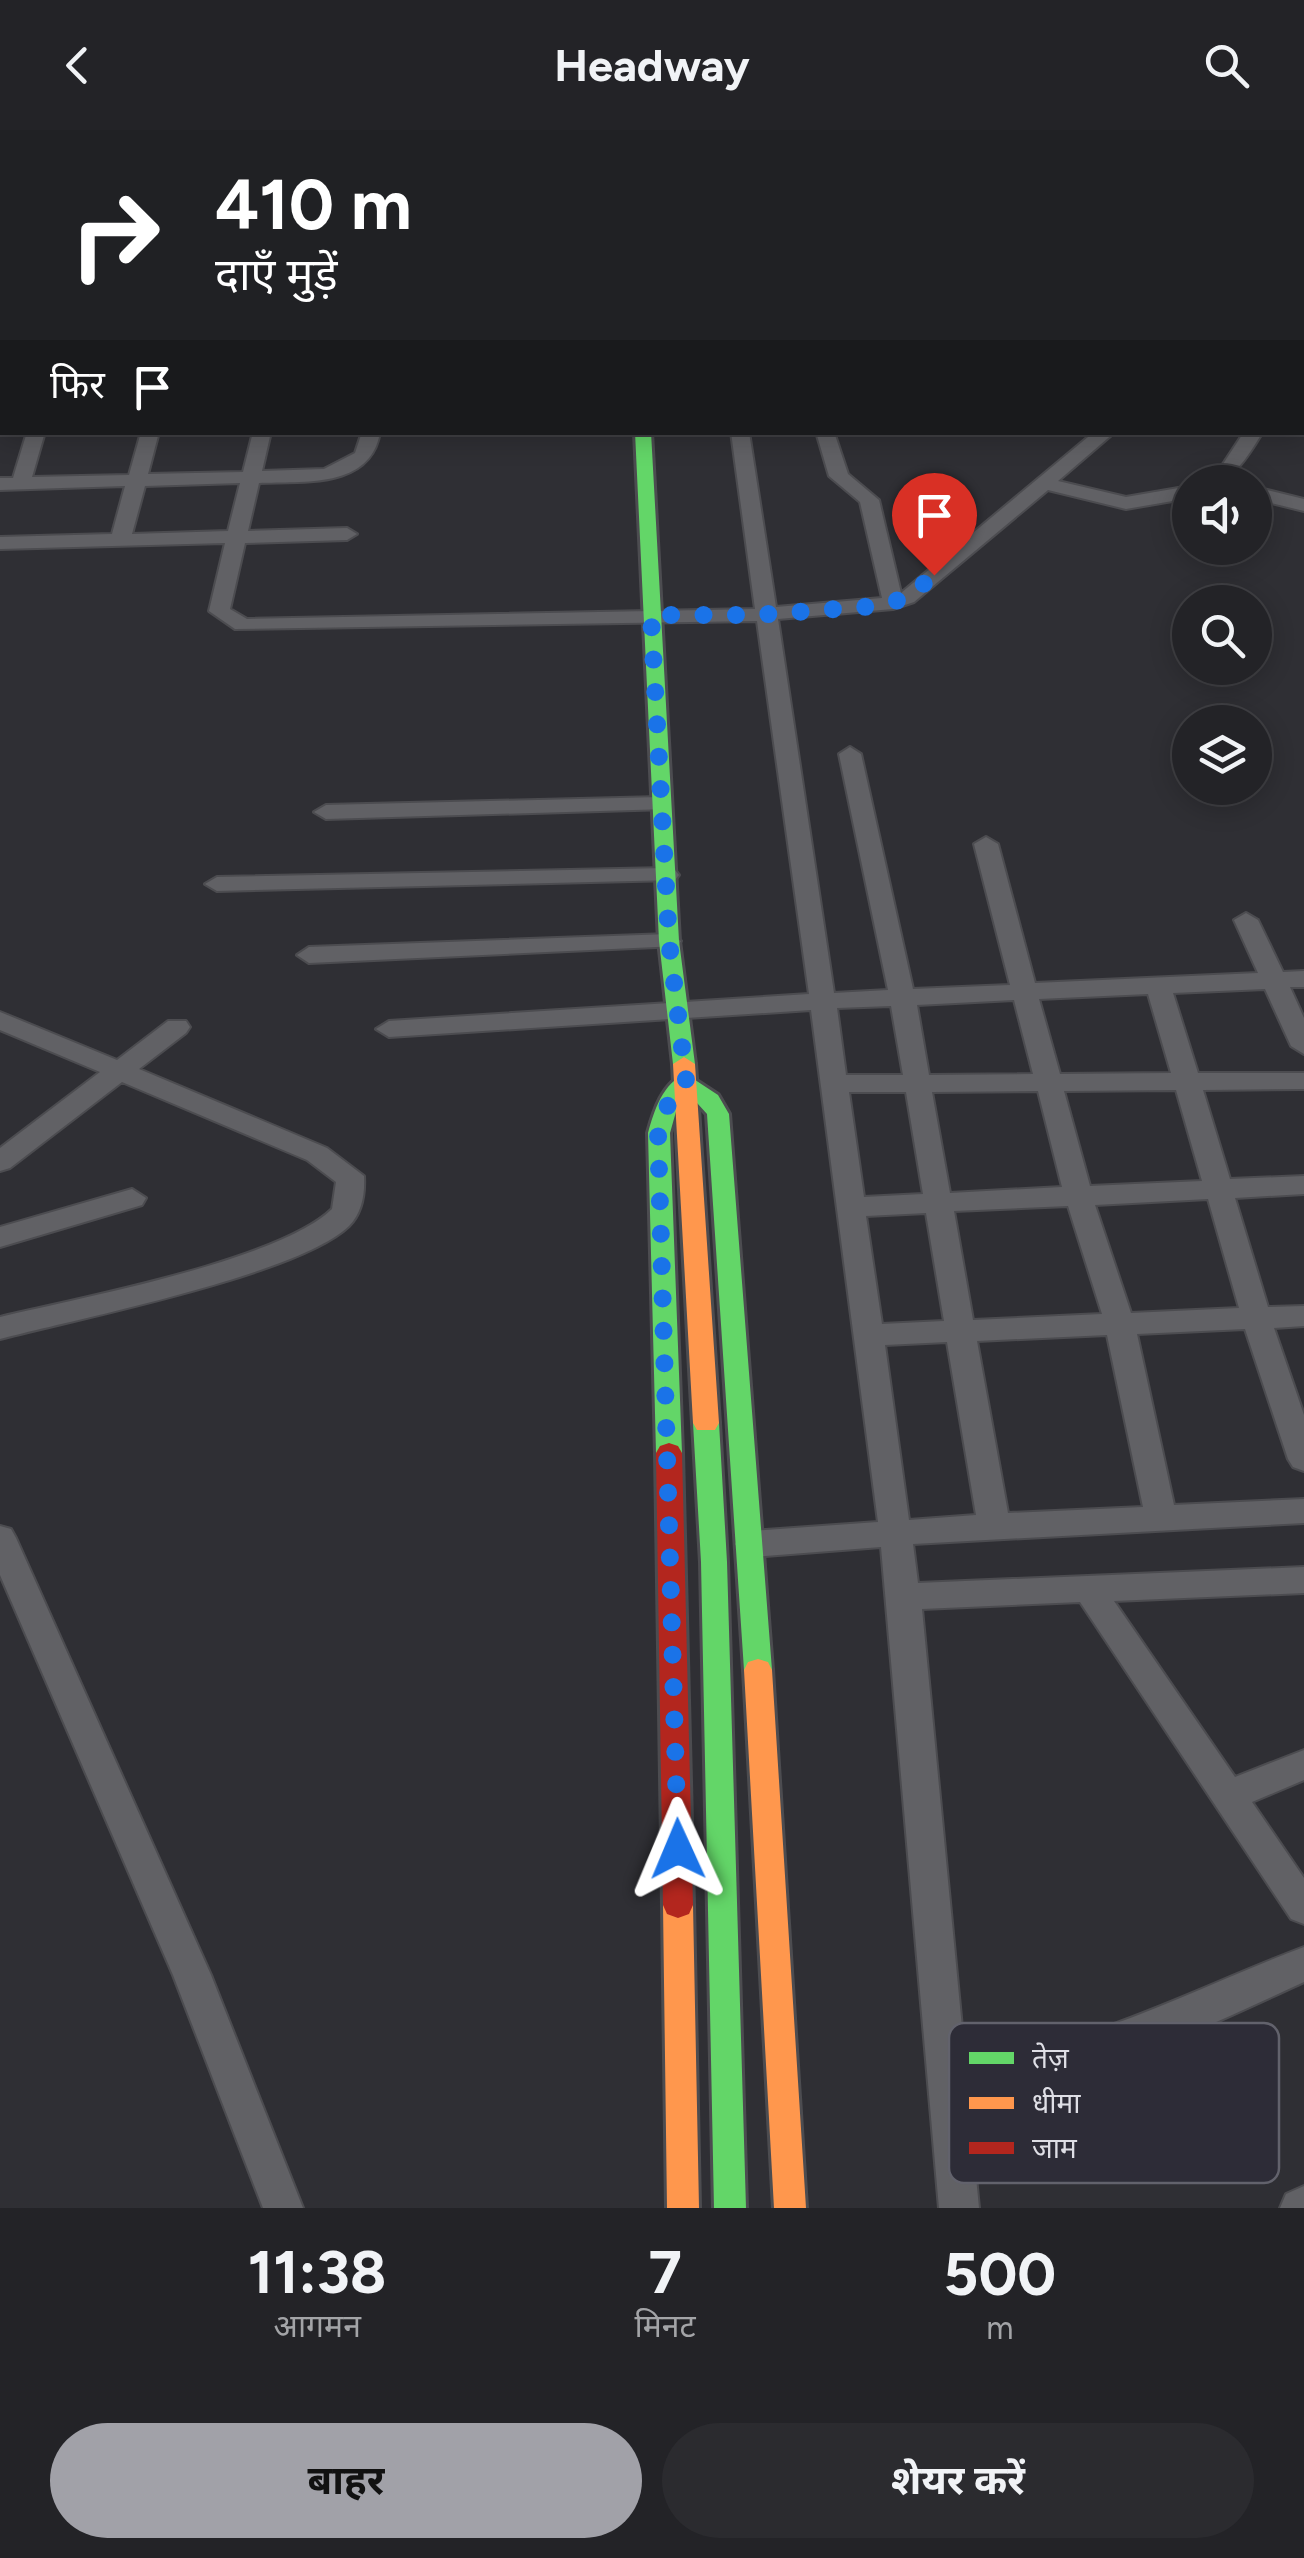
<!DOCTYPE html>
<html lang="hi">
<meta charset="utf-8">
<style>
body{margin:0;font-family:Figtree,"Noto Sans Devanagari",sans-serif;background:#2b2b2f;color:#f1f3f6;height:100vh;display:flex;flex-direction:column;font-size:38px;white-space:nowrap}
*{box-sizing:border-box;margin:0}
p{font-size:32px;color:#a3a4a7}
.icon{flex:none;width:55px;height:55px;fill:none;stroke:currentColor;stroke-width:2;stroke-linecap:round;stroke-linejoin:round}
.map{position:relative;height:2078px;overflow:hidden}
.side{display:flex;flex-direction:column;background:#232327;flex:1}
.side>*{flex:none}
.banner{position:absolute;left:0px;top:0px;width:1305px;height:305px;box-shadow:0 5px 25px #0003,0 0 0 2px #404044;background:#202124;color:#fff;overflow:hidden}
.fabs{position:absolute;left:1172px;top:335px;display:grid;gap:20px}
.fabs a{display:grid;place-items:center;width:100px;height:100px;border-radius:50%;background:#232327;box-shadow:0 5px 25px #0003,0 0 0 2px #404044;font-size:50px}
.pin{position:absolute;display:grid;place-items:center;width:85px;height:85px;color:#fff;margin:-102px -42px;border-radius:50% 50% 50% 0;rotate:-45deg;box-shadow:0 0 10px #0007}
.pin .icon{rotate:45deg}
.me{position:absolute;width:110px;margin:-55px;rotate:359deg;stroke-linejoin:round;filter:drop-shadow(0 0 8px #0008)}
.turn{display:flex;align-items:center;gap:35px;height:210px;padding:0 50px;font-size:45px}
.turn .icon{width:130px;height:130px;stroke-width:2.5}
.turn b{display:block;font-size:70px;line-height:85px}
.then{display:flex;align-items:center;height:95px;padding:0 50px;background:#0003;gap:20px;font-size:38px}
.eta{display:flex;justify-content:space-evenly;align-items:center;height:170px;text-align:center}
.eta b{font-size:60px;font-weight:700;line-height:70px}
.cta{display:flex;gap:20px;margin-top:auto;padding:20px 50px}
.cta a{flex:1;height:115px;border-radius:60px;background:#a1a1a8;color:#111;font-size:40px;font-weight:700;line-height:115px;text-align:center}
.cta a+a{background:#2b2b2f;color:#f1f3f6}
header{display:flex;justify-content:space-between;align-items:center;height:130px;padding:0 50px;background:#232327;font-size:45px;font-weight:700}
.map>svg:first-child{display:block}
</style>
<header><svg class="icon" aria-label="back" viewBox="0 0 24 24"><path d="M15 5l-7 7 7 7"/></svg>Headway<svg class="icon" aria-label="search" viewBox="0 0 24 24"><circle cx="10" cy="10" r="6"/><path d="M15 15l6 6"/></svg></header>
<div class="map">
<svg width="1304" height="2078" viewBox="0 0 1304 2078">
<rect width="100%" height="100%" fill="#2f2f34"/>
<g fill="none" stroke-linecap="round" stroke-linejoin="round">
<g stroke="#4c4c50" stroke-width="4">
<path id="street" d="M682,0H696V2H682Z
M740,0H754L755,2H741Z
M794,0H808L809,2H795Z
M879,0H894L895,2H880Z
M949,0H963L964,2H950Z
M1209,0H1224L1225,2H1210Z
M1302,5H1304V13H1302Z
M1302,39H1304V49L1302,48Z
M1302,65H1304V75H1302Z
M1302,105H1304V115H1302Z
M1302,147H1304V160H1302Z
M1302,211H1304V221H1302Z
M1302,250H1304L1302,263Z
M0,253H2V263H0Z
M27,302H45L32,347L129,345L141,302H159L148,344L243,342L253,302H271L262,341L324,339L355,323L362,302H380C371,359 303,351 259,353L248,401L347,398L357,404L347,410L245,413L230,479L247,489L755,479L731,302H749L776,477L882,468L860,372L829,346L816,302H834L848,344L879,370L901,463L1094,302H1115L1058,351L1126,367L1190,356V368L1126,379L1048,360L914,472L893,479L778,489L834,863L888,860L839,624L850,617L861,624L913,859L1010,855L974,714L986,707L998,714L1035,853L1258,843L1234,790L1246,783L1258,790L1283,842L1304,841V857H1290L1304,888V924L1291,916L1265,859L1173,863L1198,943H1304V959L1203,960L1230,1049L1304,1046V1064L1235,1068L1268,1177L1304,1176V1196L1274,1198L1304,1285V1341L1293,1337L1288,1329L1245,1199L1137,1204L1174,1375L1304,1369V1393L913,1414L918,1453L1304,1437V1463L1114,1471L1235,1647L1304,1620V1650L1252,1672L1304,1748V1794L1291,1789L1080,1472L922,1479L965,1929C1089,1918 1190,1860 1304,1817V1852C1197,1901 1087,1955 968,1965L979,2078H939L881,1417L751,1427L740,1423L735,1414L740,1405L751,1401L878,1392L811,880L389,907L376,899L389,891L809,864L757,491L235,499L209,481L225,413L0,419V407L112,404L125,356L0,360V348H13ZM240,353L228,401L132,404L145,356ZM1148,864L1171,943L1060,944L1039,869ZM1014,870L1033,944L929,945L917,875ZM891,876L903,945H846L837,878ZM1176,960L1202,1051L1090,1056L1064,961ZM1038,961L1062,1057L950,1063L932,962ZM849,962H906L923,1064L864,1067ZM1208,1069L1239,1178L1131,1183L1095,1075ZM1068,1076L1102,1184L973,1190L954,1081ZM926,1083L944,1191L882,1194L866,1086ZM1107,1205L1143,1377L1008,1383L977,1211ZM947,1212L976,1385L909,1390L885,1215Z
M1244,302H1263C1245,329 1236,352 1201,352L1223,334Z
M1255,357L1304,369V381L1255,369Z
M660,667L668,669V679L326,689L314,682L326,675Z
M667,738L675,740L679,745L675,750L217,761L205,754L217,747Z
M669,804L681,811L678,816L309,833L297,825L309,817Z
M0,882L117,930L168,891H186L190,897L186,903L139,939L327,1018L364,1046C365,1064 362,1083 349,1096C298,1145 76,1189 0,1209V1187C79,1168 278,1131 332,1079L336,1052L307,1030L122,952L10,1038L0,1041V1018L100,942L0,900Z
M132,1059L146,1068L142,1075L0,1117V1097Z
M0,1396L11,1399L16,1408L211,1845L303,2078H263L173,1845L0,1445Z
M1304,2056V2078H1280L1286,2064Z"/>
</g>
<g stroke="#4c4c50" stroke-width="6">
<path id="fast" d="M599,0H611V2H599Z
M635,302H651L679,811L695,934L684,941L673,934L659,811Z
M686,944L718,965L729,984L772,1540L768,1548L758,1551L748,1548L744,1540L707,984L688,963L677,978L670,1003L682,1323L678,1330H660L656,1323L648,1003C654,981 663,952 686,944Z
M706,1284L715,1286L719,1293L727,1432L746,2078H714L701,1432L693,1293L697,1286Z"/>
</g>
<g stroke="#4c4c50" stroke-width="6">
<path id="slow" d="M684,927L695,934L719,1293L715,1300H697L693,1293L673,934Z
M758,1529L768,1532L772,1540L806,2078H774L744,1540L748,1532Z
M678,1762L689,1766L693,1775L699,2078H667L663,1775L667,1766Z"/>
</g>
<g stroke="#4c4c50" stroke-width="6">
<path id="jam" d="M669,1313L678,1316L682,1323L693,1775L689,1784L678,1788L667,1784L663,1775L656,1323L660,1316Z"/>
</g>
<use href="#street" fill="#616165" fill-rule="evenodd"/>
<use href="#fast" fill="#63d668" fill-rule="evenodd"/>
<use href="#slow" fill="#ff974d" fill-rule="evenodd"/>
<use href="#jam" fill="#b3261e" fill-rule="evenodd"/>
</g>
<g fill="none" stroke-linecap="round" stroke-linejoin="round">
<path stroke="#1a73e8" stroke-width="18" stroke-dasharray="0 32.4" d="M678,1719L658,1003L666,978L686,950L669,811L651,485H756L876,476L907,468L934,445"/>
</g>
<rect x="949" y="1893" width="330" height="160" rx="15" fill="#2d2c37" stroke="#62626c" stroke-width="2.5"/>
<rect x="969" y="1922" width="45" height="12" fill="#63d668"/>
<rect x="969" y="1967" width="45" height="12" fill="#ff974d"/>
<rect x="969" y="2012" width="45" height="12" fill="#b3261e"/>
<g font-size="28" fill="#dfdfe6">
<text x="1032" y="1938">तेज़</text>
<text x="1032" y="1983">धीमा</text>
<text x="1032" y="2028">जाम</text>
</g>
</svg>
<div class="fabs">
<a><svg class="icon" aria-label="sound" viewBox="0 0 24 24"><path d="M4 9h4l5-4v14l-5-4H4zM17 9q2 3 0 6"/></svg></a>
<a><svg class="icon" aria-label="search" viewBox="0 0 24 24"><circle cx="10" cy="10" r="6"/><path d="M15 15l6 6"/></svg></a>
<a><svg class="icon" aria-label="layers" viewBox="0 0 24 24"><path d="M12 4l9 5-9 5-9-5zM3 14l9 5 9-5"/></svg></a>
</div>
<div class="pin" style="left:934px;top:445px;background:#d93025"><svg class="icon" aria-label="arrive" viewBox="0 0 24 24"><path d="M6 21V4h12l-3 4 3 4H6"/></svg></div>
<svg class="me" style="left:678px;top:1719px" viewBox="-20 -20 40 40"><path d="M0-17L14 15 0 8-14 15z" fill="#1a73e8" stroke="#fff" stroke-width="4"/></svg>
<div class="banner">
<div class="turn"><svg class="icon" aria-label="right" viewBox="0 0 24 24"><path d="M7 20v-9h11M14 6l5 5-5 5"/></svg><div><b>410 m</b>दाएँ मुड़ें</div></div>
<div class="then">फिर<svg class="icon" aria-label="arrive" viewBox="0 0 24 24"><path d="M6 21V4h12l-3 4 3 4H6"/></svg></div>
</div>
</div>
<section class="side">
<div class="eta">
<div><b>11:38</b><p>आगमन</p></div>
<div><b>7</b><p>मिनट</p></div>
<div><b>500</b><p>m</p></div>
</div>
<div class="cta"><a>बाहर</a><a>शेयर करें</a></div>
</section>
